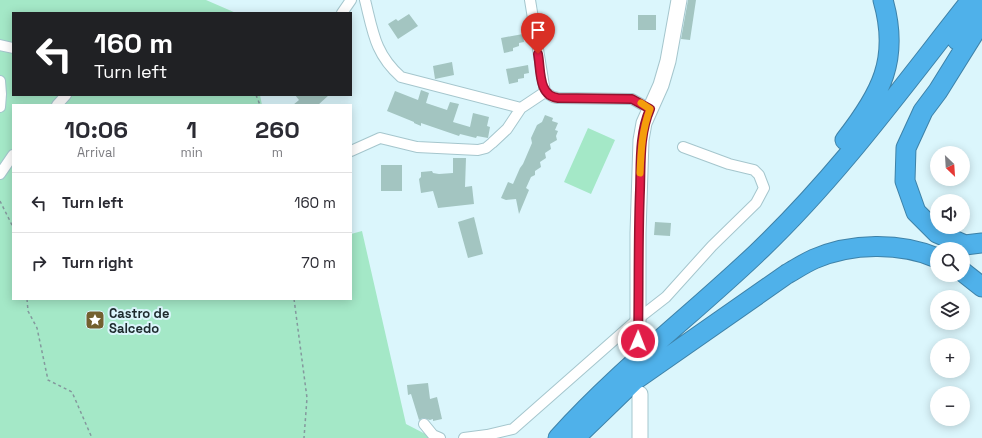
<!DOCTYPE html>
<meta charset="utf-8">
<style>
body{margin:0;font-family:"Space Grotesk",sans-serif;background:#f2f2f3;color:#2b2b33;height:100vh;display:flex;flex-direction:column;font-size:15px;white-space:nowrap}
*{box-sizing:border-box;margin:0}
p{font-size:13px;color:#7c7c81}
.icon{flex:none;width:22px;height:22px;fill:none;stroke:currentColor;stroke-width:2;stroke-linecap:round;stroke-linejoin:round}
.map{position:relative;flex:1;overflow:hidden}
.sheet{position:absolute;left:12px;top:104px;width:340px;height:196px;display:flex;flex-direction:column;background:#fff;border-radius:0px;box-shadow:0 2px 10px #0003}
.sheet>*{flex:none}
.top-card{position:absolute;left:12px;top:12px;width:340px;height:84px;border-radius:0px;box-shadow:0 2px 10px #0003;background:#202124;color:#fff;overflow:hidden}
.needle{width:26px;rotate:155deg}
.buttons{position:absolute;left:930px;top:146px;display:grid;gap:8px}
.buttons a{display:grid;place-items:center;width:40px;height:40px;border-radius:50%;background:#fff;box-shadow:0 2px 10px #0003;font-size:20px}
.pin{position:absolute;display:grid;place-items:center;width:34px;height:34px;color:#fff;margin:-41px -17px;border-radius:50% 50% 50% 0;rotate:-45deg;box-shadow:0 0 4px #0007}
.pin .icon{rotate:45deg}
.me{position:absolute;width:44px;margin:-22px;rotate:1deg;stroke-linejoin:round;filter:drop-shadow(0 0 3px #0008)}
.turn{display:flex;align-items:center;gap:14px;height:84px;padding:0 16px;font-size:18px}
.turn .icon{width:52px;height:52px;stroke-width:2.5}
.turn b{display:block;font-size:28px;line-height:34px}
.eta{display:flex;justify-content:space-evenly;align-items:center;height:68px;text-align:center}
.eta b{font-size:24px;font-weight:600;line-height:28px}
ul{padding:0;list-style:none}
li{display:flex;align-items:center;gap:12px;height:60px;padding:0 16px;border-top:1px solid #e1e1e2}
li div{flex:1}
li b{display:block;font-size:15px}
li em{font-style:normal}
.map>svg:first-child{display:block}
</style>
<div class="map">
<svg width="982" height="438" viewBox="0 0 982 438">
<rect width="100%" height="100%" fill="#dbf6fc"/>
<path fill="#a4e8c7" d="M0,0H206L236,13H13V95H260L262,105H13V299H351V234L362,231L406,424L433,438H0Z
M588,128L615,140L591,194L564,182Z"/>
<path fill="#a3c5c1" d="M688,0H696L690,40L681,39Z
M409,14L418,26L398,39L388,24L396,19L398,21Z
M638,15H656V30H638Z
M523,34L524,42L519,43V46L513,48V51L504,53L501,38Z
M452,62L454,75L435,79L433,66Z
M528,65L529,73L524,74V78L518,79V82L509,84L506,69Z
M421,90L429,93L426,103L447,110L450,102L459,104L453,122L470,127L473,113L489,117L487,126L490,127L488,138L477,136L476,138L460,134L459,136L421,123V126L414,123V122L387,111L395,91L418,100Z
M295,95H329L318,105H293L299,100Z
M545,115L553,118L552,121L558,123L555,130L558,131L556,136L557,140L550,144L551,149L545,153L546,158L540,162L541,167L535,171V175L531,177L526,188L529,190L519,214L516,199L506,200L501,198L508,182L513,184L520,168L523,164L532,143L531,138L537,125L542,122Z
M453,158H466L465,187L472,186L474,204L438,208L433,191L421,193L419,179L421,177V172L432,171L433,173L439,174L453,173Z
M381,165H402V191H381Z
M474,217L483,254L468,258L458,222Z
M655,222L671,223L670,236L654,235Z
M428,383L430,399L437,397L442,419L433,421V419L430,420L423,418L419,420L411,394L408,395L407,385Z"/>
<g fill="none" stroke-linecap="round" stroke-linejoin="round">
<g stroke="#a5c6cd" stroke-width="12">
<path id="street" d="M365,0C373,32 375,54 401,77L521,108
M530,0L545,92L553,97L558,98L632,99L650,109
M342,13L351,0
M0,45L13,48
M0,81L1,94L0,107
M57,105L66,95
M351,151L380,138L417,147L478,150L486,148L492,143L507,129L521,108L545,92
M0,174L13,155
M424,424L433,435L440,438
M464,438L487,435L513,429L639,318L666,297L712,246L756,203L764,188L759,175L754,170L729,164L683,147"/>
</g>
<g stroke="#a5c6cd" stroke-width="17">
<path id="secondary" d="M638,341V233L641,140L644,123L661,85L668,61L679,0
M640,394V438"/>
</g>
<g stroke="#3e82a8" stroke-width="21">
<path id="highway" d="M976,30L938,91L923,111L906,148L905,181L916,212L937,233L965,245L982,243
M957,40L982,8
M845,140C881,94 900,59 883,0
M963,272L982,287
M631,383L787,274C796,269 805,263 814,259C851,243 900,242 937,258
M558,438C619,370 692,315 758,252C838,176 903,86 971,0
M575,438L634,381"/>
</g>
<path stroke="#84989d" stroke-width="1.5" stroke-dasharray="3 3" stroke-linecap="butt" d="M256,95L260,105
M0,201L13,227
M27,299L28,311L37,328L48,380L72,392L92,438
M294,299L307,398L304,438"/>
<use href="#street" stroke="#fff" stroke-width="10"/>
<use href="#secondary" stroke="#fff" stroke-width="15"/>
<use href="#highway" stroke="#4fb1ea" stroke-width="19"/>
</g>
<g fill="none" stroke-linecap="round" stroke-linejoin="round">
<g stroke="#92132f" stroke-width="10">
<path id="route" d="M538,54C541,70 538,96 558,98L632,99L650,109C639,135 641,162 640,190C638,240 639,291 638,341"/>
</g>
<use href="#route" stroke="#e11d48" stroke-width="7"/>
<path stroke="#f59e0b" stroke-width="7" d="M640,173C641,150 642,130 650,109L641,103"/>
</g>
<defs>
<g id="sight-square" transform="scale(1)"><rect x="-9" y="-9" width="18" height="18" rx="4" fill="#73602f" stroke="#dbf6fc"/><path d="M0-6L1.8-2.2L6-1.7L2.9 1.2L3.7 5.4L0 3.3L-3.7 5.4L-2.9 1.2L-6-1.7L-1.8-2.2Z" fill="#fff"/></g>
</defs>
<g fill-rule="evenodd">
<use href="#sight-square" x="95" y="320"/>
</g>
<g text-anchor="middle" stroke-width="4" stroke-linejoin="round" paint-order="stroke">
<g font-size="13" font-weight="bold" fill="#1e2b2e" stroke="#dbf6fc" text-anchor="start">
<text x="109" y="318">Castro de<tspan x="109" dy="15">Salcedo</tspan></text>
</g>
</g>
</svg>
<div class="buttons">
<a><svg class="needle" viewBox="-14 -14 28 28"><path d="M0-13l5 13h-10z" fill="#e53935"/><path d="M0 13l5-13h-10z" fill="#7c7c81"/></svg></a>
<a><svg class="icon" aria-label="sound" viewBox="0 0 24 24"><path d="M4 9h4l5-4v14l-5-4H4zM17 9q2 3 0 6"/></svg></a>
<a><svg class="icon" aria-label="search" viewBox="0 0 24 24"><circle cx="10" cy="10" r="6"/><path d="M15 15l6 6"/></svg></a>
<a><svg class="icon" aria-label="layers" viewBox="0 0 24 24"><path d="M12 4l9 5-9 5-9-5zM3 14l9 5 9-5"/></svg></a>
<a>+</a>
<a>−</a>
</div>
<div class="pin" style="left:538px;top:54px;background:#d93025"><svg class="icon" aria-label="arrive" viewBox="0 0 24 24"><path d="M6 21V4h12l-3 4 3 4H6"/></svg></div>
<svg class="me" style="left:638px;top:341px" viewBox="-20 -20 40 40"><circle r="17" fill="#e11d48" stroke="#fff" stroke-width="3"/><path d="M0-11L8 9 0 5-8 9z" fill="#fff"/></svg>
<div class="top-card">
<div class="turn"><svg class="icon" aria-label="left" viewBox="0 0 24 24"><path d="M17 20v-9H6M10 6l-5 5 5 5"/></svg><div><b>160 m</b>Turn left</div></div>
</div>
<section class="sheet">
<div class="eta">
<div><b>10:06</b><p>Arrival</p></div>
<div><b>1</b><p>min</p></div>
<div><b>260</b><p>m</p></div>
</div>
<ul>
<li><svg class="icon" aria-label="left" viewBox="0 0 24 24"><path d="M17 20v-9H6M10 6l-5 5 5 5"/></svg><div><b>Turn left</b></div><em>160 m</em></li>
<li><svg class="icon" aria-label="right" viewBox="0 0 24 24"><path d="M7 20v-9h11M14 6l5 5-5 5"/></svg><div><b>Turn right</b></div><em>70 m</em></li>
</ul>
</section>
</div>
